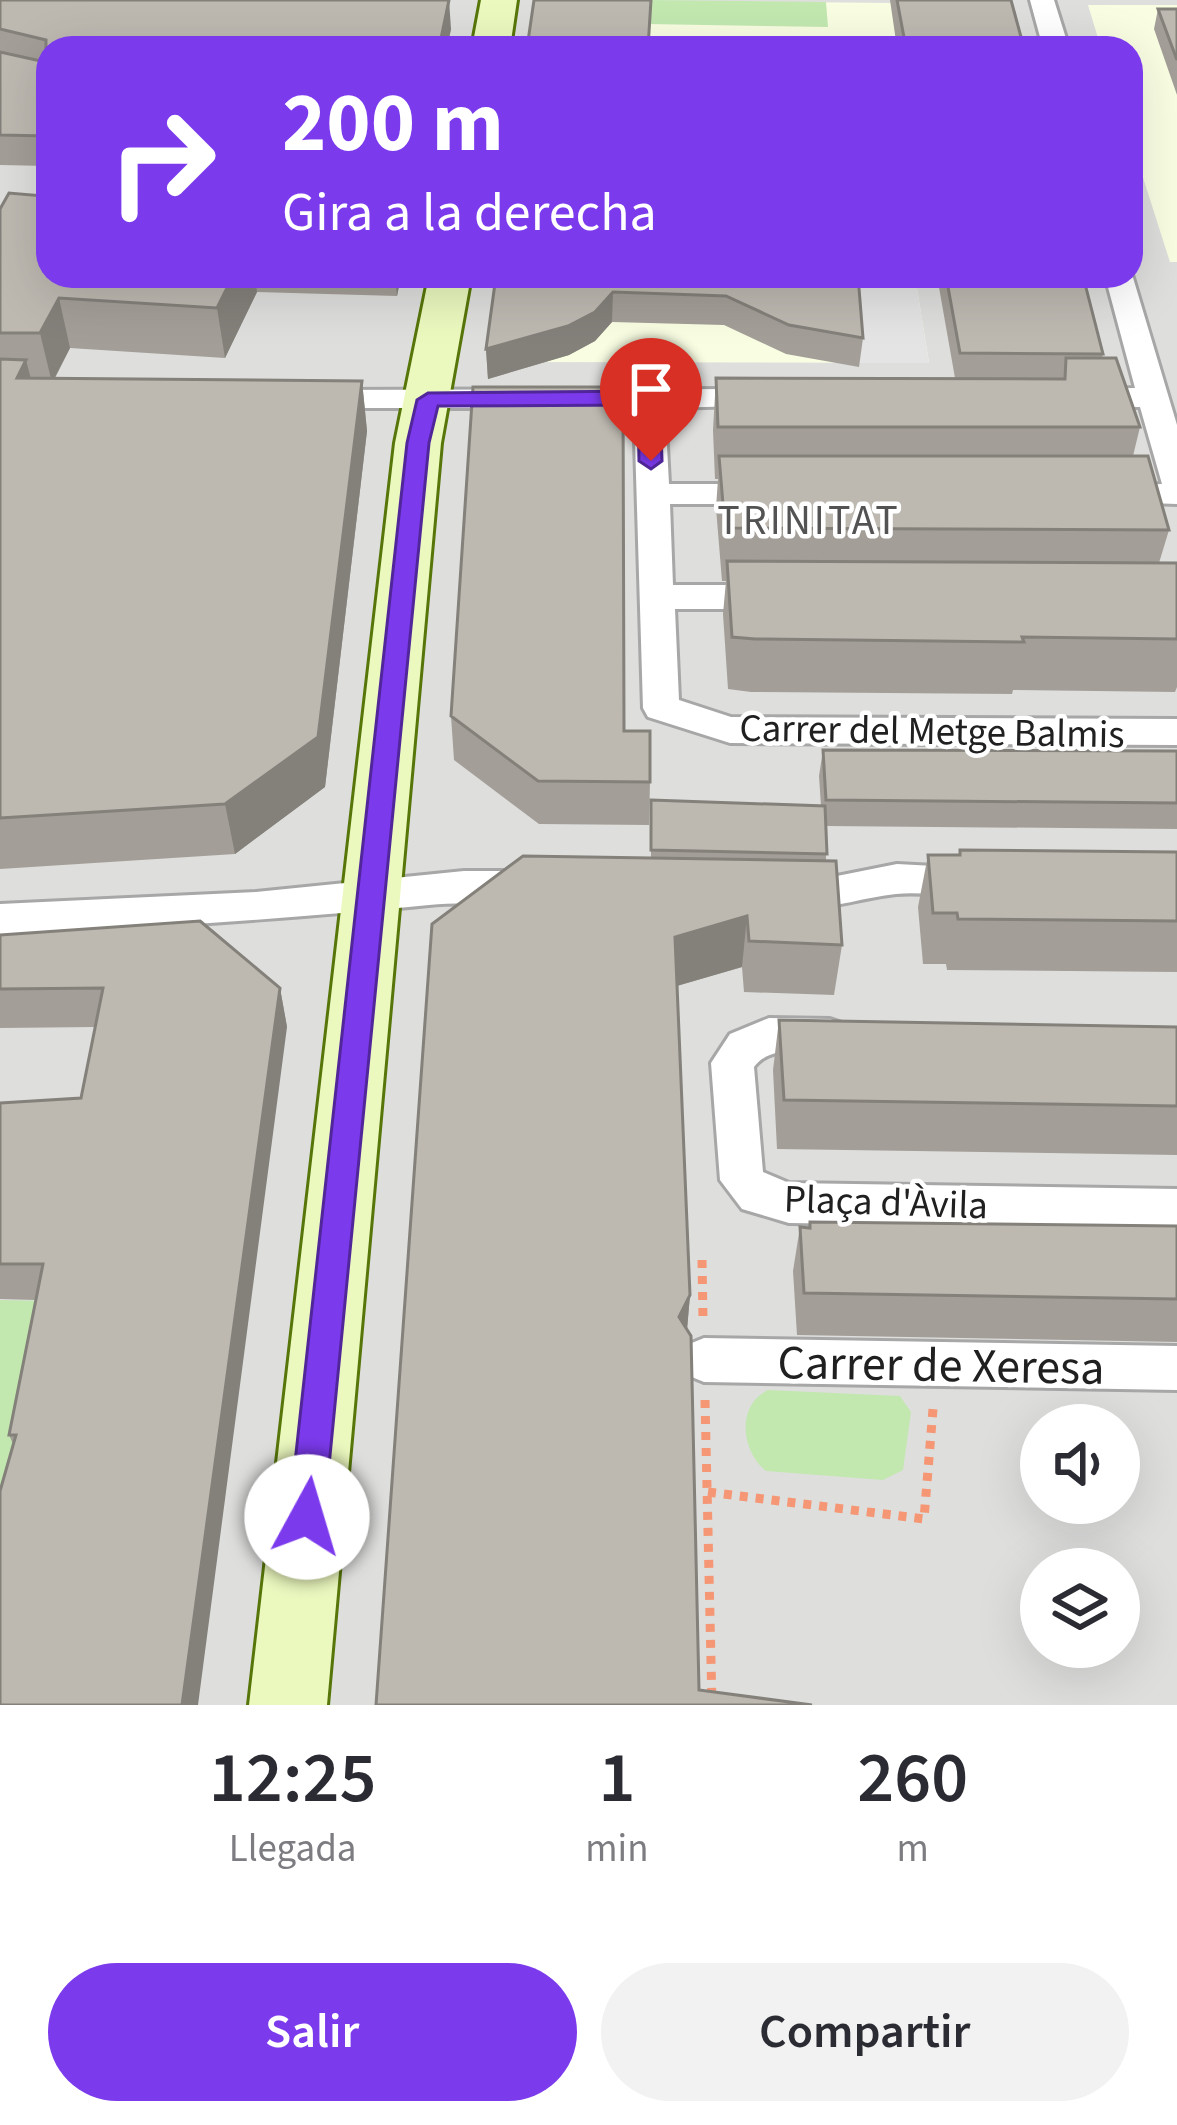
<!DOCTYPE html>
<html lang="es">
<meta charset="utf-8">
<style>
body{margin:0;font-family:"Source Sans 3",sans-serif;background:#f2f2f3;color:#2b2b33;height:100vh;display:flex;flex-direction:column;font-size:45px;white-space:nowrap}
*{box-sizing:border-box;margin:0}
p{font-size:39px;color:#7c7c81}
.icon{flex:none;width:66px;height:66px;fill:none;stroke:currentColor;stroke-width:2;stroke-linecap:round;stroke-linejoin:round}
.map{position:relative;height:1705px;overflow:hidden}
.drawer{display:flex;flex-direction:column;background:#fff;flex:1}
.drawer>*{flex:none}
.top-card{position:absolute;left:36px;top:36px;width:1107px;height:252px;border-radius:36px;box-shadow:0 12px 48px #0002;background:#7c3aed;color:#fff;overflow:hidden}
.tools{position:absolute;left:1020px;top:1404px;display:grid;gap:24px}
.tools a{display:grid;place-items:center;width:120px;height:120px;border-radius:50%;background:#fff;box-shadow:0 12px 48px #0002;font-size:60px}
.pin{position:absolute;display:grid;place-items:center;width:102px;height:102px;color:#fff;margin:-123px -51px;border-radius:50% 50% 50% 0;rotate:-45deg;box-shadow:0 0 12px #0007}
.pin .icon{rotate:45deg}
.me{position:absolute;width:132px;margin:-66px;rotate:6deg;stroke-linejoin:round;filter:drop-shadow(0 0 9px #0008)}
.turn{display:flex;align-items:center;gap:42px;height:252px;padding:0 48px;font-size:54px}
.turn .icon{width:156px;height:156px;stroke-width:2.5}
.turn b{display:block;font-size:84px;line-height:102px}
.eta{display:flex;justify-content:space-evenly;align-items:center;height:204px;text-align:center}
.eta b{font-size:72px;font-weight:600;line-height:84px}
.action{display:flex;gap:24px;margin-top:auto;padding:24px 48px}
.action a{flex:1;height:138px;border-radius:72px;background:#7c3aed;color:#fff;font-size:48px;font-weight:600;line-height:138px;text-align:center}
.action a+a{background:#f2f2f3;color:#2b2b33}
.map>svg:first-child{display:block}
</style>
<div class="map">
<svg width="1177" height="1705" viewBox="0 0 1177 1705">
<rect width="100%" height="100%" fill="#f0efe7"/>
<path fill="#dededd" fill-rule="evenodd" d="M0,0H1177V1705H0ZM48,48H1131V276H48ZM1041,1425H1119V1503H1041ZM1041,1569H1119V1647H1041Z"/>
<path fill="#f9fee3" d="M595,0L1001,4L1012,48H531Z
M1088,5H1177V262H1170L1131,140V48H1101Z
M500,276H915L929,363L490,362Z"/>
<path fill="#c2e8b0" d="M647,0L826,2L828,27L646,24Z
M0,1300L50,1301L0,1498Z
M768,1390L900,1396L911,1412L903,1470L883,1480L766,1471C741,1451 736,1405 768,1390Z"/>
<path fill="#e4e4e4" d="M852,276H915L929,363H859Z"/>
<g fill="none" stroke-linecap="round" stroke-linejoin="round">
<g stroke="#a7a7a7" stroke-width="6">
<path id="street" d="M1030,0H1054L1069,48H1043Z
M1131,271L1177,425V504L1092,501L1088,494L1092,487L1162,484L1140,407H1079L1063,398L1079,389L1135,388L1105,276H1131Z
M769,389L785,398L780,405L665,408L669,484H770L782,487L786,494L782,501L770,504H670L673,585H776L788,589L793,597L788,605L776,609H675L679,700L731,717L1177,719V745L730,743L648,717L643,708L634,408H311L295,399L311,390Z
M897,864L990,869L996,880L990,891C960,900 928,891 896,894C855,898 818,916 776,903L770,892L776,881L827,878Z
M464,871H533L547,875L553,886L547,897C511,908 467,901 429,905C286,919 143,928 0,936V904L256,892Z
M769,1018L830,1019L845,1024L851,1036L845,1048C816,1058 774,1040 754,1067L763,1172L789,1183L1177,1189V1229L789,1223L742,1209L720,1180L711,1063L730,1034Z
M704,1338L1177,1346V1390L704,1382L687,1375L680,1360L687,1345Z"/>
</g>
<g stroke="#577609" stroke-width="6">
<path id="secondary" d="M481,0H517L510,48H472Z
M429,276H471L441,443L327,1705H249L395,443Z"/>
</g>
<path stroke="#f59774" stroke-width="9" stroke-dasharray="8 8" stroke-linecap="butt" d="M702,1260L703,1319
M705,1400L712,1705
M708,1492L924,1519L933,1409"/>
<use href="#street" fill="#fff" fill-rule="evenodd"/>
<use href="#secondary" fill="#ebf8be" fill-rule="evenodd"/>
</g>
<path fill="#a39e97" d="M0,0L451,29L447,48H48V166L0,165Z
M890,0H1011L1024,48H897Z
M1158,9H1177V95L1154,29Z
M43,196L48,276H401L397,296L257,292L225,358L70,348L55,378L362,381L367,431L325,787L235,854L0,869V209Z
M496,276H858L863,338L859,367L786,354L724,325L612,322L595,341L569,355L488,379L486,349Z
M937,276H1083L1103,354L1102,358L1140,427L1133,456L1169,530L1159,563H1177V687L1175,692L1013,690L1012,694L751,692L728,689L723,614L726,581H722L716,508L718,479H715L713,430L716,378H955Z
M451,716L624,731L650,782L649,825L539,824L454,760Z
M823,750L1177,751V829L826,826V861L842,945L834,995L744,992L742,967L677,986L690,1295L687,1330L699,1690L376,1705L651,858V800L821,806L819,776Z
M960,850L1177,852V972L947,970L946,964H923L918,907L928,855H959Z
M0,935L280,988L287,1027L13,1444L9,1435L36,1300L0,1299V1103L81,1098L95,1027L0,1028Z
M779,1020L1177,1027V1155L777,1149L773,1070Z
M1177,1226V1342L797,1335L793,1271L800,1227Z"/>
<path fill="#84817b" d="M449,0L451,29L447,48H439Z
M233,276H255L257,292L225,358L217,308Z
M395,276H401L397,296Z
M613,292L612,322L595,341L569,355L488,379L486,349Z
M59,298L70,348L52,383L40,333Z
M26,360L39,410L17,378Z
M362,381L367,431L325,787L235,854L225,804Z
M747,916L742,967L673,987L675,937Z
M280,988L287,1027L198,1705H182Z
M690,1295L686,1341L679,1317Z"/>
<path fill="#bdb8b0" stroke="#84817b" stroke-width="3" d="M0,0H449L439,48H48V136L0,135V52L41,61L46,56V40L0,29Z
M534,0H651L648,48H527Z
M897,0H1011L1024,48H906Z
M1158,9H1177V60Z
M48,188V276H233L217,308L59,298L40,333H0V209L9,193L43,196Z
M496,276H858L863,338L789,325L726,296L613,292L595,312L568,326L486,349Z
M946,276H1083L1103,354L960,353Z
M1066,358H1116L1140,427H718L716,378L1065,379Z
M0,359L26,360L17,378L362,381L318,737L225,804L0,818Z
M473,387H623L624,731H650V782L538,781L451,716Z
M719,456H1148L1169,530L725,528Z
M727,561L1177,563V639L1022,637L1024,642L755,639L732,637Z
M823,750L1177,751V803L826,800Z
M651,800L825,806L827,854L651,850Z
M960,850L1177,852V921L958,919L957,913H933L928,855H960Z
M523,856L836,861L842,945L749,941L747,916L675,937L690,1295L679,1317L691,1336L699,1690L812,1705H376L432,924Z
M200,921L280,988L182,1705H0V1491L16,1435H9L43,1264H0V1103L81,1098L103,988L0,989V935Z
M779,1020L1177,1027V1106L784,1100Z
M810,1222L1177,1226V1299L804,1293L800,1227L810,1228Z"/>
<path fill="#7c3aed" stroke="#51269a" stroke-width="3" d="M649,391L660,398L662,461L651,469L639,461L638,405L438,406L429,443L324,1517L319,1529L307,1534L294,1529L289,1517L407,443L417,400L428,393Z"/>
<g text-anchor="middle" stroke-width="9" stroke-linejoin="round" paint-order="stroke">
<g font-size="39" fill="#202020" stroke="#fff">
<text transform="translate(932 730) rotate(1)" y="14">Carrer del Metge Balmis</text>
<text transform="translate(886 1201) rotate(2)" y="14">Plaça d'Àvila</text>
</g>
<g font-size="42" letter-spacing="3" fill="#535353" stroke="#fff">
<text x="809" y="534">TRINITAT</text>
</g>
<g font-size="48" fill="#202020" stroke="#fff">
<text transform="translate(941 1364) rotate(1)" y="17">Carrer de Xeresa</text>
</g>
</g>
</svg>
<div class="tools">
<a><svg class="icon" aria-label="sound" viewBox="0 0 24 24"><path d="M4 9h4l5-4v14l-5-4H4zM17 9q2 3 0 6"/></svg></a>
<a><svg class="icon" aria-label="layers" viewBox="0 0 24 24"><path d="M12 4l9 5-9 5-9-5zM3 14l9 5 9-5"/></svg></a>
</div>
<div class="pin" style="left:651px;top:461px;background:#d93025"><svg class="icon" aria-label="arrive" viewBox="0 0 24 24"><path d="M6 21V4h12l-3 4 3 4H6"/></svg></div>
<svg class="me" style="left:307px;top:1517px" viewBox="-20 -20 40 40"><circle r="19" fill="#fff"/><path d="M0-13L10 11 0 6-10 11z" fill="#7c3aed"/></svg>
<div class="top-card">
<div class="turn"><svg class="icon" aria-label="right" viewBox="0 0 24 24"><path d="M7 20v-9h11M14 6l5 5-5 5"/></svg><div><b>200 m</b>Gira a la derecha</div></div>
</div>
</div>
<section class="drawer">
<div class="eta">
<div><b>12:25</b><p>Llegada</p></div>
<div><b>1</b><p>min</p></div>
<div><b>260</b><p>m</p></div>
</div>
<div class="action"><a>Salir</a><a>Compartir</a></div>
</section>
